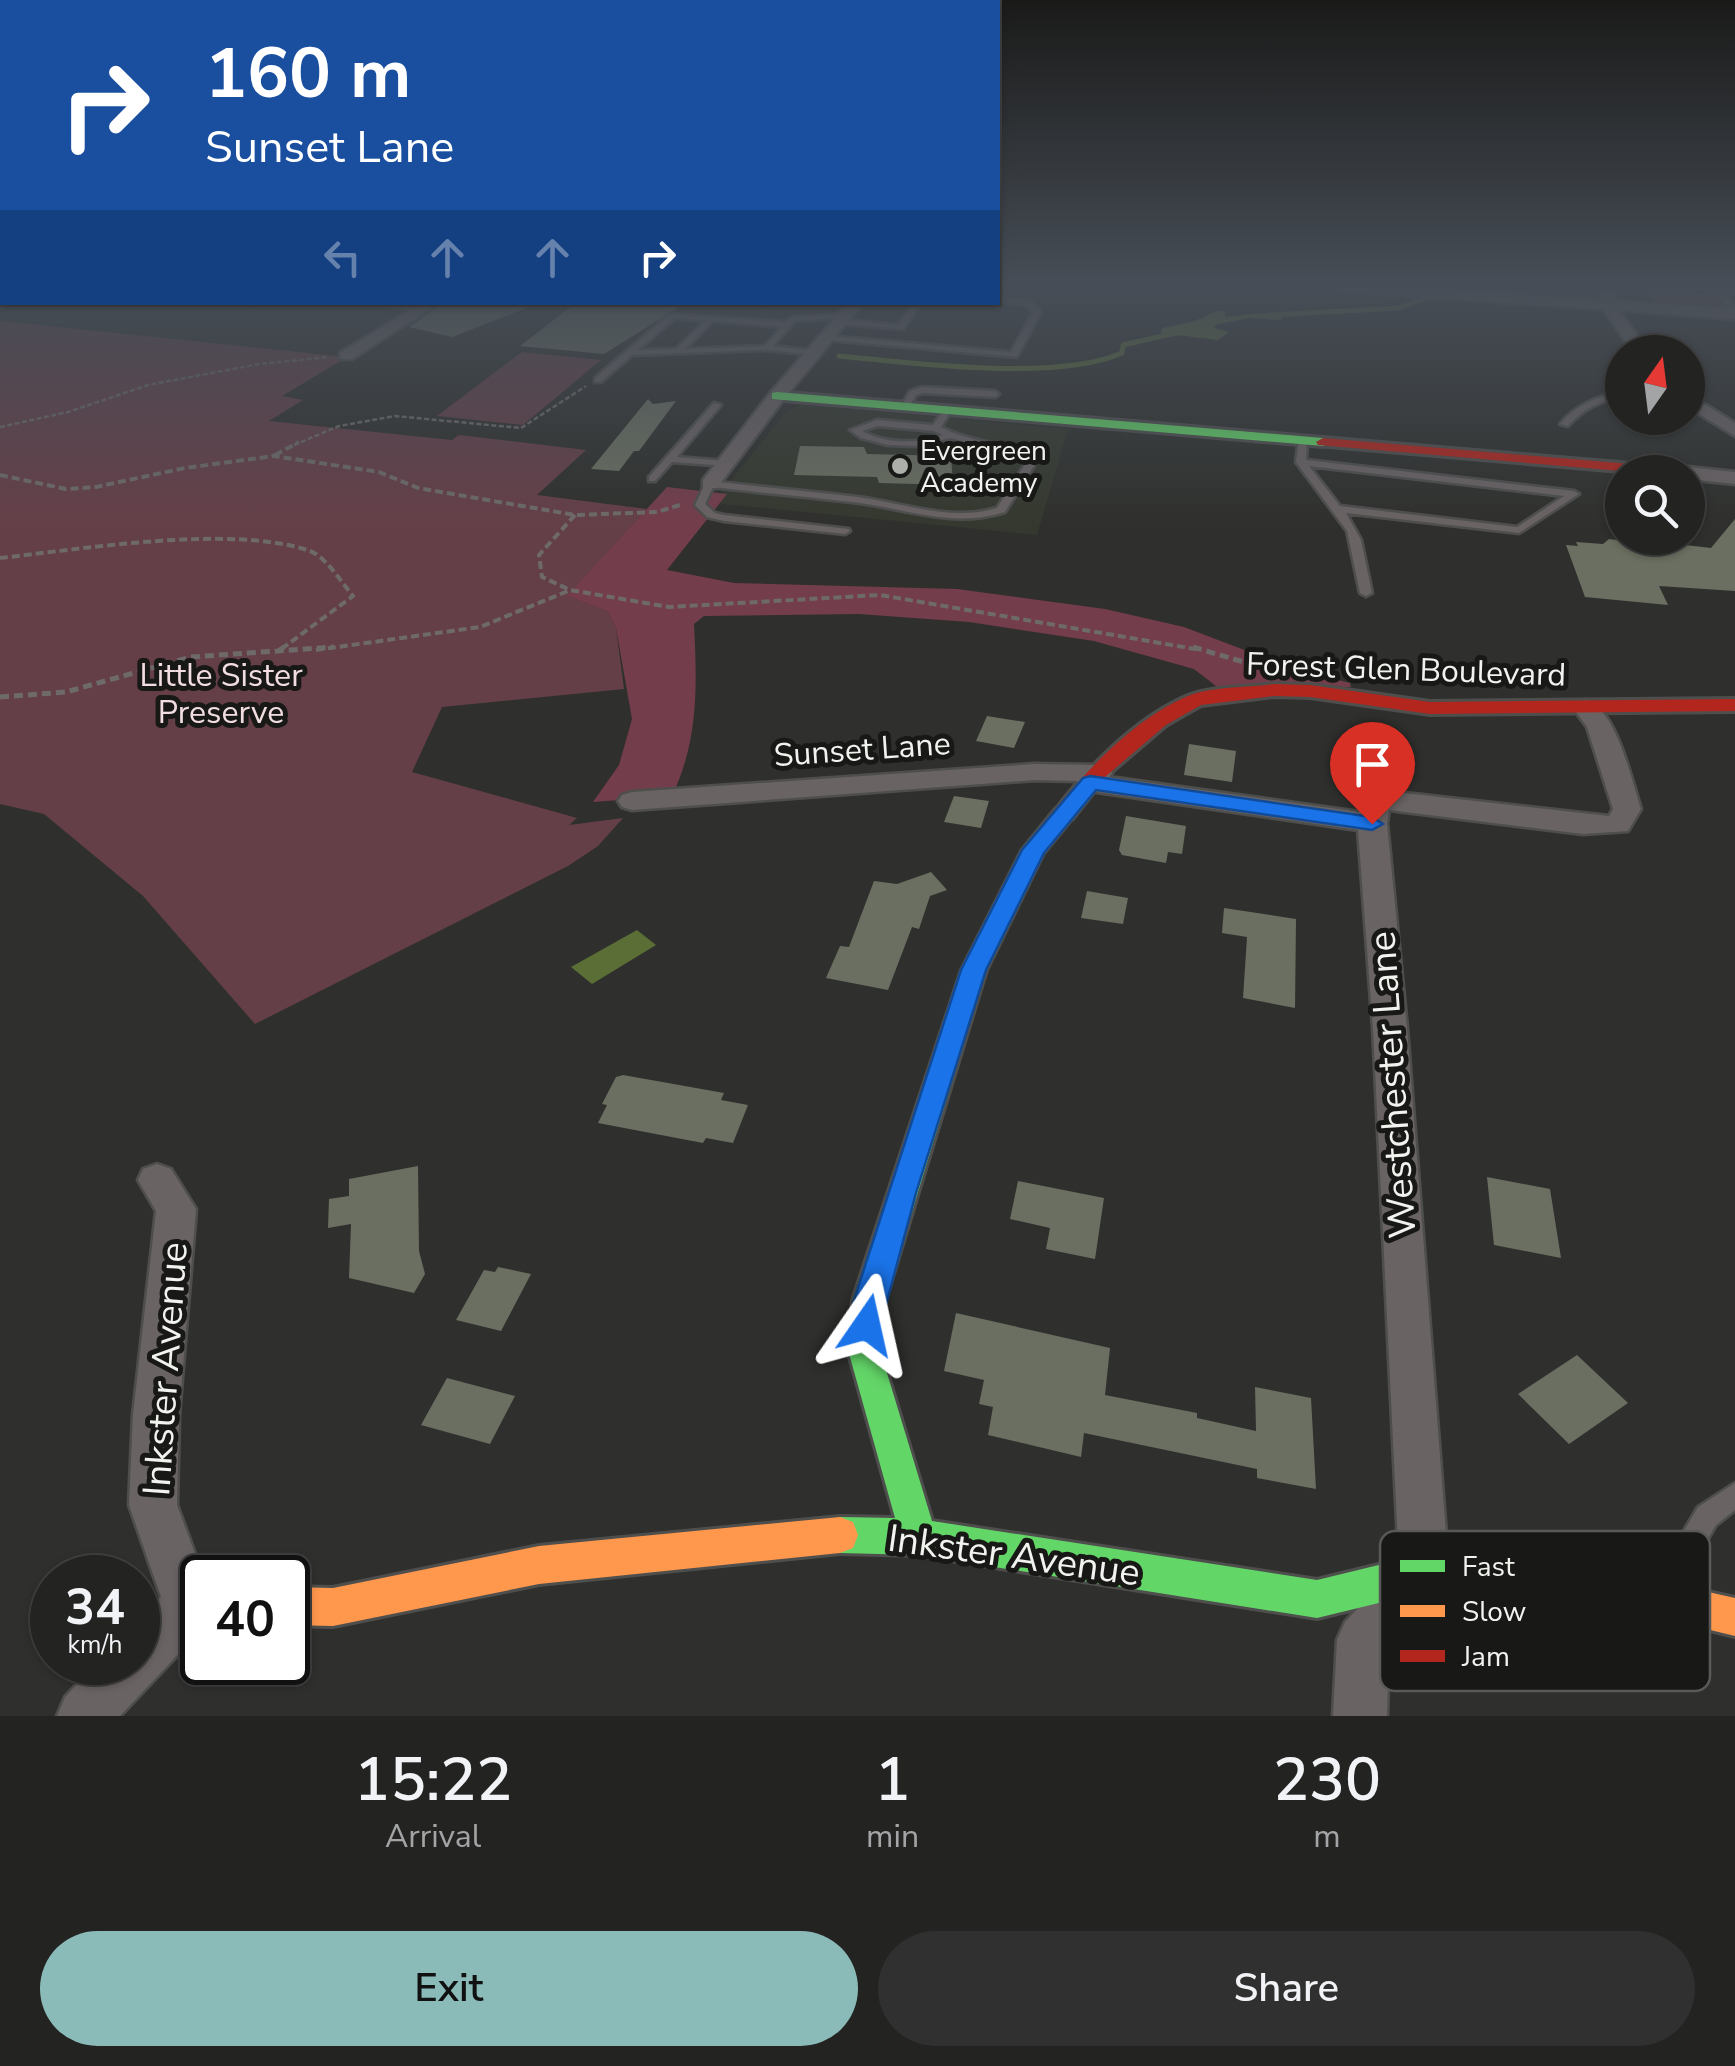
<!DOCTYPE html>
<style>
body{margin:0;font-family:"Nunito Sans",sans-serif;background:#2f302f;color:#f1f3f6;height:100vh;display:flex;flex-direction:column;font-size:38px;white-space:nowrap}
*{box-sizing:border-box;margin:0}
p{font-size:32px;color:#a3a4a5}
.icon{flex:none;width:55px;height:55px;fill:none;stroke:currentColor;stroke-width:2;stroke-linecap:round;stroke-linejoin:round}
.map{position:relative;height:1716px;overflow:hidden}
.sheet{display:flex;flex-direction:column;background:#232422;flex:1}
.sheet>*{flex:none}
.guide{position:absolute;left:0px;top:0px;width:1000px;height:305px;box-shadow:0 2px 8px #0004,0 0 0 2px #404140;background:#1a4fa0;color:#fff;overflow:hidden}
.needle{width:65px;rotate:14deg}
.tools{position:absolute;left:1605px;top:335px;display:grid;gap:20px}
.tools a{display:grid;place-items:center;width:100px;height:100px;border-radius:50%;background:#232422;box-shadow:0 2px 8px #0004,0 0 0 2px #404140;font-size:50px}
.speed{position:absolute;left:30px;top:1555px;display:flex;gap:20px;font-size:50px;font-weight:700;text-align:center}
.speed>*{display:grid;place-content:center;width:130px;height:130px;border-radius:50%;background:#232422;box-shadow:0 2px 8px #0004,0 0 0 2px #404140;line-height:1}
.speed small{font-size:25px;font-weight:400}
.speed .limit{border:5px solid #111;border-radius:15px;background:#fff;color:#111}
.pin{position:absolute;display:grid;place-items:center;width:85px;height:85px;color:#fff;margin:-102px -42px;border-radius:50% 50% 50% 0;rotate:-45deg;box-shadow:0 0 10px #0007}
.pin .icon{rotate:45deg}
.me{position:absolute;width:110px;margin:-55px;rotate:11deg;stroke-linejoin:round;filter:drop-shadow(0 0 8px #0008)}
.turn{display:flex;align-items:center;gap:35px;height:210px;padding:0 40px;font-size:45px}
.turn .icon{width:130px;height:130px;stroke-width:2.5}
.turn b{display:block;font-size:70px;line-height:85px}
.lanes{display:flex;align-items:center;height:95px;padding:0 40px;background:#0003;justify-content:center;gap:50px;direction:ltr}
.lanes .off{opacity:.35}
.eta{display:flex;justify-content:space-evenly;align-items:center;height:170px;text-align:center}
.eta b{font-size:60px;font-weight:600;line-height:70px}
.action{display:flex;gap:20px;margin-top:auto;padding:20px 40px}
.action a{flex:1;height:115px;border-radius:60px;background:#8bbbb9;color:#111;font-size:40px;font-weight:600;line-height:115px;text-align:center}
.action a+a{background:#2f302f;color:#f1f3f6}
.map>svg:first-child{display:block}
</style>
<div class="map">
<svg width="1735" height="1716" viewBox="0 0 1735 1716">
<rect width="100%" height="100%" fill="#2f302d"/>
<path fill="#34382e" d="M800,405L1068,429L1037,535L713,503L785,413Z"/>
<path fill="#653f48" d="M1640,287H1691L1697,294L1714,295L1724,306L1653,301Z
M0,321L347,357L282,396L303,400L269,421L452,440L459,435L586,450L537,495L647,509L568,596L607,611L616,628L624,689L442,707L412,772L577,818L569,825L623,818L598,846L568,866L255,1024L143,896L44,814L0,804Z
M522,352L601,360L523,425L437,416Z"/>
<path fill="#743d4b" d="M667,487L727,494L667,570L734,583L957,589L1105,609L1184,627L1294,669L1350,683L1351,687L1225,693L1194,669L1094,641L969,622L859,614L704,616L694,624C697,685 699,739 672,796L593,802L619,765L632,719L616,628L607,611L567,596Z"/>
<path fill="#5b6e36" d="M1217,311H1224L1226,317L1260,313L1283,315L1281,320L1249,318L1215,325L1214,328L1229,332L1218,340L1160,333L1163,328L1195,321Z
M637,930L656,945L592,984L571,967Z"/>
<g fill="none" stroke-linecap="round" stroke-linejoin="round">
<path stroke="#5b6e36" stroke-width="5" d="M1269,315L1399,308L1426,298
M839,356C912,363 1056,382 1122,353L1123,345L1176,333"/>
</g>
<path fill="#6a6f61" d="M445,302H537V304L452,337L409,327Z
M577,302H687L604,354L520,346Z
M648,399L653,404L676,401L639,451H634L619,471L591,469Z
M800,446L864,447L867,454L951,456L953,485L879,483L877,477L794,475Z
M1735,519V591L1659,586L1668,605L1585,597L1566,545L1578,546L1576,542L1603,544L1609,539L1669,547L1668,543L1711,548Z
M987,716L1025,722L1014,748L976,741Z
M1189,744L1236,751L1232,782L1184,775Z
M954,796L989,801L981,828L944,822Z
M1126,816L1186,826L1182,854L1168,852L1166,863L1122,855L1119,850Z
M931,872L947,890L930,896L919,929L912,927L888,990L826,978L840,946L849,947L874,881L897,884Z
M1087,891L1128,898L1123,924L1081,918Z
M1224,908L1296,919L1295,1008L1243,998L1247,937L1222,933Z
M623,1075L724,1093L721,1100L748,1105L733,1143L706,1138L703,1143L598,1123L607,1105L602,1104L616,1077Z
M418,1166L419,1251L425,1274L414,1293L349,1278L351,1224L328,1228L329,1199L349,1196V1179Z
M1487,1177L1550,1189L1561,1258L1494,1245Z
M1018,1181L1104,1198L1095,1259L1046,1249L1050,1228L1010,1219Z
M498,1267L531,1274L501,1331L456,1320L484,1270L495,1272Z
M956,1313L1110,1348L1105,1395L1197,1413V1418L1256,1431L1255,1387L1311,1398L1316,1489L1257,1478V1469L1084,1433L1081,1457L988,1435L993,1407L979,1404L984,1380L944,1371Z
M1577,1355L1628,1403L1569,1444L1518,1394Z
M447,1378L515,1396L490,1444L421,1425Z"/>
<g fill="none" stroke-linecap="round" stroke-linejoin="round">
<g stroke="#4e4e4d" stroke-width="5">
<path id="lane" d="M1701,287H1709L1722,291L1735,287V291L1726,295L1735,308V316L1719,295Z
M998,298L1029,300L1041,312L1017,357L828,340L824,338L828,336L1011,352L1033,312L1024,304L998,302Z
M915,302H922L903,329L841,324L837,322L841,320L898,325Z
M670,314L786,322L793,317L846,314L850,316L846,318L795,321L773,346L815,351H818V355L767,350L632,355L601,382H595V378ZM675,318L705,321L676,349L638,350ZM713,321L782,327L765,346L685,349Z
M922,387L995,391L999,394L995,397L923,393L916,395L908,409H902L901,407L910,391Z
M1622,391V396C1600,401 1583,409 1568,426L1560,424C1577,404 1597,397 1622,391Z
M714,403L721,405L677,457L725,461L730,464L728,466L672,462L655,481H649V477Z
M947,408L951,411L941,427C970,443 1006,441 1033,461L1034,466L1005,512C955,528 909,510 860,503C811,497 762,493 713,487L705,504L715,513L724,515L849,529L850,531L845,534L724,521L707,517L695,505L705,484L710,481C759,487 809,491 858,497C904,503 951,522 997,508L1024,466L1023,462L1014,457L951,438L916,446L888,445L861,438L850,430L877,420L933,425L944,409ZM878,426L934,431L943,435C917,444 886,444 862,431Z
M1299,439L1307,441L1306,460L1574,491L1579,494L1519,533L1346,513L1361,540L1372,593L1366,596L1360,593L1347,531L1296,462ZM1309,466L1564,496L1517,527L1340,506Z
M1735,1483V1510L1716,1525L1677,1591L1668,1594L1659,1591L1656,1582L1659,1573L1698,1507Z"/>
</g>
<g stroke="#4e4e4d" stroke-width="5">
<path id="street" d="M1336,287H1399L1600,300L1603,292L1608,291L1615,295V301L1735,309V319L1619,310L1649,352H1633L1603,309L1343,291Z
M370,302H441L352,359H340V353L411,310Z
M849,302H864L783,400L717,488H703V480L771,392Z
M1688,394L1735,423V436L1688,407Z
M1688,467L1735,472V484L1688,479V472H1679Z
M1586,700C1616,708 1632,782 1641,809L1628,831L1583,834L1389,810L1387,823L1407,1028L1449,1573L1442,1591L1389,1650L1387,1716H1333L1337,1640L1345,1622L1399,1564L1373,1028L1358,830L1090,791L1080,789L1077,781L1035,780L632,810L622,807L618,801L622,795L632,792L1035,764L1098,765L1108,767L1112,773L1109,777L1359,812L1365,800L1387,791L1609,816L1613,809L1587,727L1573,708Z
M157,1164L171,1169L196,1209L179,1415L177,1505L204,1578L202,1629L120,1716H57L65,1697L98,1662H138V1622L161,1597L129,1505L133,1415L156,1211L138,1180L143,1169Z"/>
</g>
<g stroke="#4e4e4d" stroke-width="6">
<path id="fast" d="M777,392L1323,438L1330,442L1323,446L772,399V393Z
M1064,807L1075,814L1043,853L986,970L885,1300L880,1350L932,1521L1317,1580L1424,1554L1522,1550L1558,1561L1564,1574L1558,1587L1545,1593L1522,1588L1424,1592L1317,1618L919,1555L840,1553L827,1548L822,1535L827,1522L840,1517L895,1518L848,1350L853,1300L962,970L1022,851L1056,809Z"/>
</g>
<g stroke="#4e4e4d" stroke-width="6">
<path id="slow" d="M840,1517L853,1522L858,1535L853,1548L840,1553L539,1584L333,1626L288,1625V1587L333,1588L539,1546Z
M1545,1555L1735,1598V1636L1532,1587L1526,1574L1532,1561Z"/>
</g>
<g stroke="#4e4e4d" stroke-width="6">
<path id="jam" d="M1323,438L1678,468L1685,472H1633L1318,445L1316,442Z
M1274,684L1310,685L1430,702L1735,699V711L1430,714L1310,697L1274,696L1201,705L1166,725L1105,777L1072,819H1056L1053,814C1086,769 1136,718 1188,696C1213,686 1248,688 1274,684Z"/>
</g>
<path stroke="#6e6a69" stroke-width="2.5" stroke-dasharray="5 2.5" stroke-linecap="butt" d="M0,427L68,412L148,385L259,364L329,357
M294,445L339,426L395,416L521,428L586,386"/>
<path stroke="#6e6a69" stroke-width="4" stroke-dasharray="8 4" stroke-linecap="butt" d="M275,455L299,442
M0,475L66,489L96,487L185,468L274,456L379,472L418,488L575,515L657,512L680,505
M575,515L539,555L542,577L570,590L669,607L880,595L1201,650
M0,558C83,549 233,524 310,551C326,557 342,583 353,596L280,650
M316,650L480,627L568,591"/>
<path stroke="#6e6a69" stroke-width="5" stroke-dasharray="9 5" stroke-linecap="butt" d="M1193,647L1257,666
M277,652L284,647
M0,697L66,692L191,657L334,647"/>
<use href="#lane" fill="#6a6364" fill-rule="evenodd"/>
<use href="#street" fill="#6a6364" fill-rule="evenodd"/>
<use href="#fast" fill="#63d668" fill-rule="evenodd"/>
<use href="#slow" fill="#ff974d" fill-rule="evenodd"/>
<use href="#jam" fill="#b3261e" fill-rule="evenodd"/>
</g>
<linearGradient id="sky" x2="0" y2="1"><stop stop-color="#1a1a19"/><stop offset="0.54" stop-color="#474e57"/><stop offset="1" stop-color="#474e57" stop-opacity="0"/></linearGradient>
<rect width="1735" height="527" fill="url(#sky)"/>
<path fill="#1a73e8" stroke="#114b97" stroke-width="2.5" d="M1090,776L1372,817L1383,824L1372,830L1096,790L1044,853L986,970L916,1193L878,1335L867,1340L855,1335L850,1325L854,1300L961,970L1022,850L1083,778Z"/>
<circle fill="#adafab" stroke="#181916" stroke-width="4" cx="900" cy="466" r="10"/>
<g text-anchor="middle" stroke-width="10" stroke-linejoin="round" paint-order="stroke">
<g font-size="28" fill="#f1f3ef" stroke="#181916" text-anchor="start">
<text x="920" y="460">Evergreen<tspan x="920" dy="32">Academy</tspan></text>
</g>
<g font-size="32" fill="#f1f3ef" stroke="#181916">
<text transform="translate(1406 669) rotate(2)" y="11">Forest Glen Boulevard</text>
<text transform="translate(862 749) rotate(-4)" y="11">Sunset Lane</text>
</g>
<g font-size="32" fill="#f2dde1" stroke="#181916">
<text x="221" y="686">Little Sister<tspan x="221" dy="37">Preserve</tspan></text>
</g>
<g font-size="38" fill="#f1f3ef" stroke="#181916">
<text transform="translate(1392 1085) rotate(-94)" y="13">Westchester Lane</text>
<text transform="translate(165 1369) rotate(-86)" y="13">Inkster Avenue</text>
<text transform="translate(1014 1555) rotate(8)" y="13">Inkster Avenue</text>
</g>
</g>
<rect x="1380" y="1531" width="330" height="160" rx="15" fill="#181916" stroke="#595a57" stroke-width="2.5"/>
<rect x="1400" y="1560" width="45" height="12" fill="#63d668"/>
<rect x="1400" y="1605" width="45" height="12" fill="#ff974d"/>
<rect x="1400" y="1650" width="45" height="12" fill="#b3261e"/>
<g font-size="28" fill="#f1f3ef">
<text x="1462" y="1576">Fast</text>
<text x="1462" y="1621">Slow</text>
<text x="1462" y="1666">Jam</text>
</g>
</svg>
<div class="tools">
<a><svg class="needle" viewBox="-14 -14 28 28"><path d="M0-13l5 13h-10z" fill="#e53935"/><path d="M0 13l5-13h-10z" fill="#a3a4a5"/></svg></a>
<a><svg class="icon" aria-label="search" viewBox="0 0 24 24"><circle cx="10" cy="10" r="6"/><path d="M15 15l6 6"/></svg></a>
</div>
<div class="speed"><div>34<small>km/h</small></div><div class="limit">40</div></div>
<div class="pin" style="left:1372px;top:824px;background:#d93025"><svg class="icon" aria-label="arrive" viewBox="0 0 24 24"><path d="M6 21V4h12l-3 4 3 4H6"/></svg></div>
<svg class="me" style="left:867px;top:1325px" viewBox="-20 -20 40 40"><path d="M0-17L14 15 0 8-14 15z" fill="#1a73e8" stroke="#fff" stroke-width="4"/></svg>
<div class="guide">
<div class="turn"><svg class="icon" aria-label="right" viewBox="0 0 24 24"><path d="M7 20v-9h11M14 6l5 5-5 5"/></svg><div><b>160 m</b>Sunset Lane</div></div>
<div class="lanes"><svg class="icon off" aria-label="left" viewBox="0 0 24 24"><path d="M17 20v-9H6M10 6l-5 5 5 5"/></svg><svg class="icon off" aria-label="ahead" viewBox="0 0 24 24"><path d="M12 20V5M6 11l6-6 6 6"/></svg><svg class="icon off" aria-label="ahead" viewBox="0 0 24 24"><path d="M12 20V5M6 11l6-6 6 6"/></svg><svg class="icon" aria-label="right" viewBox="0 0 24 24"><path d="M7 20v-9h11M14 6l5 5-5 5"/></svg></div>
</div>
</div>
<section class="sheet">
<div class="eta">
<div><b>15:22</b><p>Arrival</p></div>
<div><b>1</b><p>min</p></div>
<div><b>230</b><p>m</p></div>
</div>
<div class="action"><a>Exit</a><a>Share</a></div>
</section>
